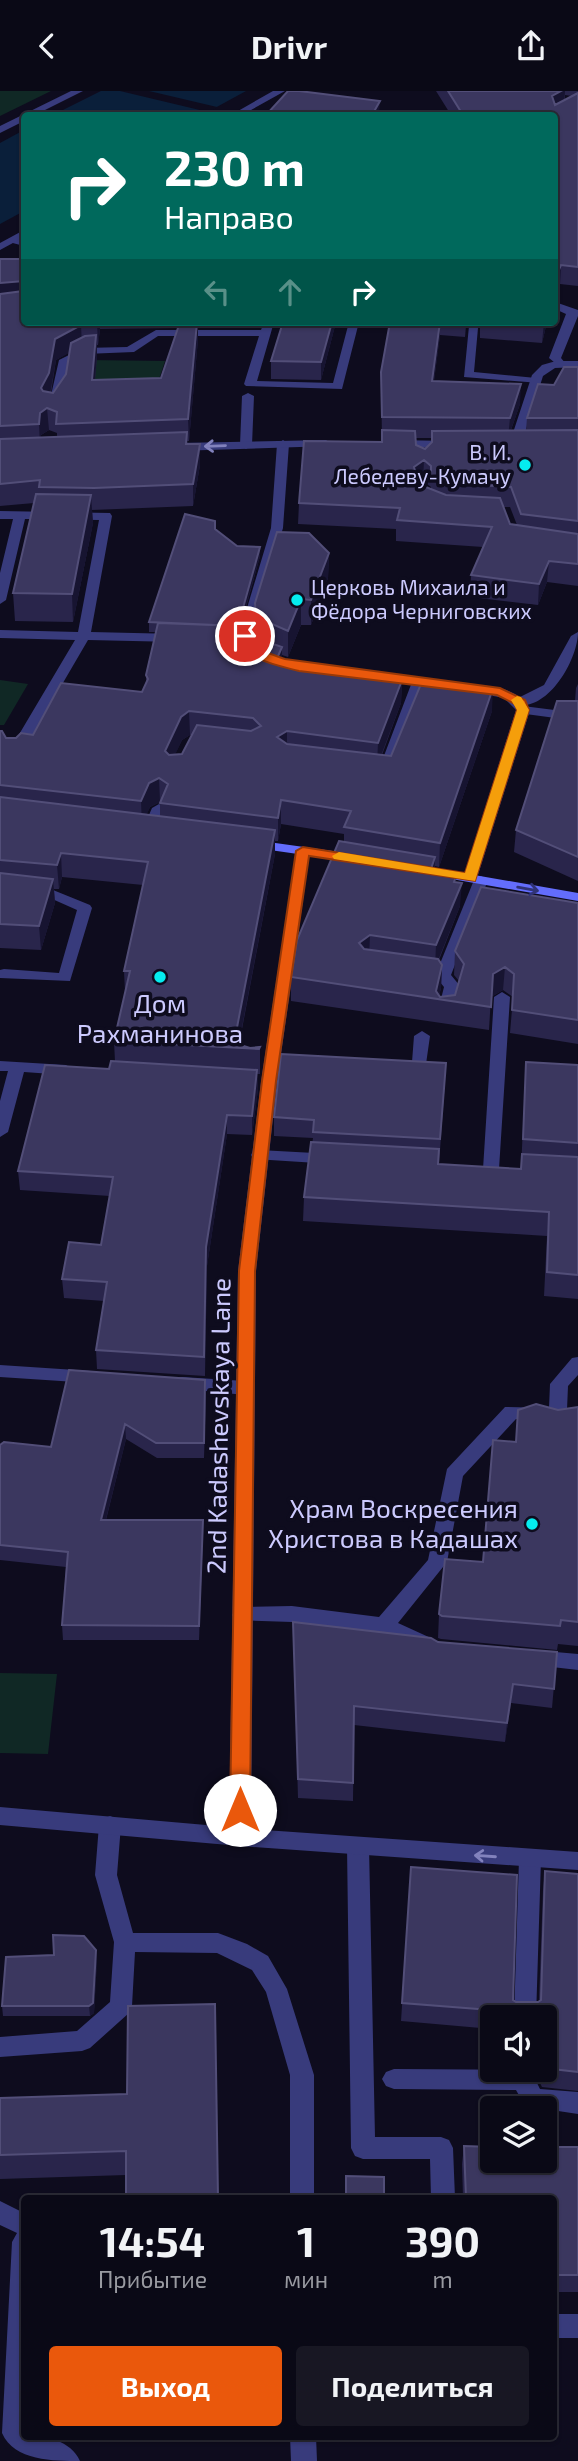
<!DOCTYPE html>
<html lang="ru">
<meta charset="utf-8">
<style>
body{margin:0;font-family:"Exo 2",sans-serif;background:#181723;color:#f1f3f6;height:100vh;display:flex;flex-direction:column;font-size:26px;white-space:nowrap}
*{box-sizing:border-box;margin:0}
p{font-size:23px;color:#999aa1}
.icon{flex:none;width:38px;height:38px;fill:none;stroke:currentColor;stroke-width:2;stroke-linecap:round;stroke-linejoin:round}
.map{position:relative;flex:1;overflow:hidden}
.sheet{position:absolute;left:21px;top:2104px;width:536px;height:245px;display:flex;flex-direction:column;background:#0a0916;border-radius:7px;box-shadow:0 2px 5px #0004,0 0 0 2px #2a2a35}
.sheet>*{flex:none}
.banner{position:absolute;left:21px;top:21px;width:537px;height:214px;border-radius:7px;box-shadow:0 2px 5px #0004,0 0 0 2px #2a2a35;background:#00695c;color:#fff;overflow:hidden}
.buttons{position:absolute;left:480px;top:1914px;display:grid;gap:14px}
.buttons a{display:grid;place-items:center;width:77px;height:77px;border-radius:7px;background:#0a0916;box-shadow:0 2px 5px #0004,0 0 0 2px #2a2a35;font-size:35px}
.pin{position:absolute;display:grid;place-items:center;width:60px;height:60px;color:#fff;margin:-30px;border:4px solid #fff;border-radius:50%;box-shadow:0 2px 7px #0007}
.me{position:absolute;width:77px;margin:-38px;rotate:0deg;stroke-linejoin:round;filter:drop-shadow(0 0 5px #0008)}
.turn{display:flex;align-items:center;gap:24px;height:147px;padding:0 28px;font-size:32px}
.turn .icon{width:91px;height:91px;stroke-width:2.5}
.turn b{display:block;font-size:49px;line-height:60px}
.lanes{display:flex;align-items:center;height:66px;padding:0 28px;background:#0003;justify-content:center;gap:35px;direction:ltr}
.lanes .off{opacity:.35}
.eta{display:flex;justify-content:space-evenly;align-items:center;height:119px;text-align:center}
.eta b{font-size:42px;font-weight:700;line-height:49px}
.cta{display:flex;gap:14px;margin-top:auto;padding:14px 28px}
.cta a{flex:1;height:80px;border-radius:7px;background:#ea580c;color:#fff;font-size:28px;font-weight:700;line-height:80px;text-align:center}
.cta a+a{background:#181723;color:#f1f3f6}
header{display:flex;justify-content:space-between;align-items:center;height:91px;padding:0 28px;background:#0a0916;font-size:32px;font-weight:700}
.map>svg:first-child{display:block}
</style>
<header><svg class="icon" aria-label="back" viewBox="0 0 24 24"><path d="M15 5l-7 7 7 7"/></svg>Drivr<svg class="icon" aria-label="share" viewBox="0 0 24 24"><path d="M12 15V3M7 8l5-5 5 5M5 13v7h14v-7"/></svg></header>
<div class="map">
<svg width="578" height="2370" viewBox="0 0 578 2370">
<rect width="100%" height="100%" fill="#0e0c1e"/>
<path fill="#102825" d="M0,0H51L0,25Z
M86,269L165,270L157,294L81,296Z
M0,589L28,593L4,634H0Z
M0,1582L57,1583L48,1663L0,1662Z"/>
<path fill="#0a1f3a" d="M101,0H246L202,24H53Z
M24,39V120L0,133V52Z"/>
<path fill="#0e0c1e" d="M120,0H149L217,16L208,21Z"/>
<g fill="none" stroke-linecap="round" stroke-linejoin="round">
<path fill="#383b7c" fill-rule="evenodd" d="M13,146L24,149V155L9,151L8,149Z
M555,211L578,219V225L561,267L566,273L560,276L549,267L566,223L555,218Z
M264,231H274L257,290L333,292L349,231H359L342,298L246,295L244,293L259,245H158L134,261L85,263L70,271L61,313L55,316L49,313L59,269L83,257L127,256L156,239H261Z
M469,235L478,237L474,281L536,287L540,288V292L464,286Z
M248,302L254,305L252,354L246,358L240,354L242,305Z
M0,420L110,422L112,425L91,541L177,543L184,547L177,551L88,549L22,662L15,666L8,662L75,549L0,547V539L78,541L99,429L25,428L6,509L0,513V482L13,428H0Z
M578,541C578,568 549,620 516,614V608L544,594L571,545Z
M419,587L426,591L391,683L384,687L374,682L379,678L412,591Z
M523,615L578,622V630L518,622V616Z
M159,713L166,717L156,740L154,743H144L142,740L152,717Z
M481,785L488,789L451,884L460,895L453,924L451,927H439L437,924L444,896L435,885L474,789Z
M0,795L53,799L90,814L92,817L70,890L0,887V879L4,878L59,882L77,819L50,807L0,803Z
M502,901L510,906L499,1078L491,1083L483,1078L494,906Z
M422,940L430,945L425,980L396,979L394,975L396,971H412L414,945Z
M0,970L66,974L74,979L66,984L24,981L8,1041L0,1046V1010L8,980H0Z
M259,1059L333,1063L341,1068L333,1073L253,1068L251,1064L253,1060Z
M578,1266V1284L568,1295L567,1319H578V1333L516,1328L463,1385L447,1471L398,1532L433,1548L436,1554L433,1560L426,1562L419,1560L381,1541L292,1531L235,1529L232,1524L235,1519L242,1516L292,1515L379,1526L428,1469L447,1378L505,1316L549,1317L550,1293L572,1267Z
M0,1274L91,1280L97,1281L100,1286L97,1291L91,1292L0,1286Z
M182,1286L245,1290L251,1292L254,1297L251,1302L245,1304L176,1297L173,1292L176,1287Z
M533,1559L578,1563V1579L526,1573L523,1567L526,1561Z
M110,1725L118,1728L121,1734L117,1784L133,1842H218L247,1853L268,1865L287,1898L314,1984V2107H290V1984L266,1901L252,1879L217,1862L135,1861L132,1915L129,1922L90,1957L82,1960L0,1966V1946L77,1940L110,1911L114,1851L95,1784L99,1734L102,1728Z
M358,1746L366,1749L369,1755L375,2046H441L449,2049L453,2057L455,2107H431L430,2068H363L355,2065L351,2057L347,1755L350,1749Z
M530,1759L538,1762L541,1768L536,1927H514L519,1768L522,1762Z
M394,1978L535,1979V1988L540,1998L578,2001V2023L525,2015L516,1999L394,1998L386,1995L382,1988L386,1981Z
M0,2110L24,2122V2345C45,2345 71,2349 80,2370C54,2370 14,2370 2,2342L12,2151L17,2142L0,2134Z
M553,2223H578V2247H553Z
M290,2345H316L317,2370H291Z"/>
<path fill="#383b7c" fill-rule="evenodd" d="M283,349L289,353L283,437L253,537L247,541L241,537L271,437L277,353Z"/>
<path fill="#383b7c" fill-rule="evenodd" d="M556,270H578V276L555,277L543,285L521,354L511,356L509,354L532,284L542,274Z
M247,533L253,537L254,553C275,570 299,569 324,575L326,578C310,591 254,569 241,554V537Z
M381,582L444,590L451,594L444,598L376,589V583Z
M471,593C494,596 518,596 530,619L477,787L470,791L463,787L516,619L504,607L466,600L464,597Z
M303,756L310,760L277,991L256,1180L251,1738L578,1761V1779L240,1755L0,1734V1716L229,1736L238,1180L261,991L296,760Z"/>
<path fill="#383b7c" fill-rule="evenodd" d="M71,0H83L35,24H24V30L0,42V35Z
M273,0H285L242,24H231Z
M24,139V146L0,159V152Z
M326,349L332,353L330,355L176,360L170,356L176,352Z
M452,350L456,352V356L393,357L387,353L393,349Z"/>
<path fill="#636dfc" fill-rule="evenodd" d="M254,749L354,763L361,767L354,771L249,756L247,753L249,750Z
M434,777L578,802V810L429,784L427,781Z"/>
</g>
<path fill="#29254b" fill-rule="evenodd" d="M436,0H578V195L560,193L555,206V24H451ZM565,4L572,5L565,9Z
M0,168L24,231H225L224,236L198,237V248L189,350H187L188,353L200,374L193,415L92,419L93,432L73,531L15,530L13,502L34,412L0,415ZM178,237L161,287L95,289L97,265V254H98L100,238ZM70,261L66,283L53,302H51L56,269ZM49,339L57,342V346H41V344Z
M283,231H336L321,289L271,288V270Z
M390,231H547L542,252L480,247V235L470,232L466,235L465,246L440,244L434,290L520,313L511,339H526L527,327L554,294L578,276V495L547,491L538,514L470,506L471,484L483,456L396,450V438L298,433L299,412L382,351L381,281ZM416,347H432V352L425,358L416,354ZM423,390L431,396V398L419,393ZM504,416H510L517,434L510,433Z
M215,438L237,455L260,465L241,535L256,546L255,512L329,462L328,487L311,534H301L288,566L282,564V573L402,589L401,612L382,664L391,665L492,620L439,776L435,775V779L457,792L460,815L439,869L442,874L441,897L439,905L440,906L455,904L459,890L454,884L455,860L578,812V953L510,942L513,906L503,899L491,906L489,939L291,910V886L344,751V743L281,733L278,750H275V763L239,954L250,957L260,956V983H257L258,998L252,1044L227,1043L207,1175L205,1285L97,1278L96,1259L104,1210L64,1207L62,1188L101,1154L110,1105L20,1099L18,1080L115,971L114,950L125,901L124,880L143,794L62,786L59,798H54L55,812L41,859L0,857V640L6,647H16L33,644L142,601L146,591V584L156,541H149V531ZM190,644H192L182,663H175L182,649ZM160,711V726L146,724L150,716Z
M578,593V790L514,761L516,739L575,610L576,597Z
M526,971L578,974V1208L544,1205L547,1145L303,1130L304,1106L313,1047L274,1045V1026L445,990L439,1073L521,1078Z
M206,1304L204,1367H157L126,1348L106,1429H203V1444L199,1549H63L62,1534L66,1476L0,1469V1354L51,1356Z
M578,1316V1555L558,1553L557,1559L441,1548L438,1547L439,1523L483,1471L515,1351L558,1319Z
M293,1531L438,1551L557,1561L552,1617L511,1612L505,1651L354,1634L353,1710L298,1707Z
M411,1776L516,1911H538L539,1910L543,1799L545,1780L578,1783V2000L542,1996L538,1988V1979H544V1927H492V1938L401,1930Z
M97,1869L94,1922L90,1925H3L2,1915Z
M127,2003L126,2084L0,2088V2007Z
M464,2055L578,2056V2201H553V2107H463L462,2073Z"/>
<path fill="#171431" d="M561,0H565L564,15L551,23L552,5Z
M380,10L379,24H372Z
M561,174L560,193L555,206V189Z
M24,190V210L0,212V192Z
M97,231H99L100,238L98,254Z
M198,231V248L189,350L188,328Z
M332,231H336L321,289V271Z
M440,231V244L431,311L432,290Z
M544,231H547L542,252Z
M81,234L82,255L56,269L50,303L43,318L41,297L55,248Z
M96,244L97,265L93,310L92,289Z
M521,293L520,313L508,347L510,327Z
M47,317L49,339L41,344L40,355L39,333L40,322Z
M200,353V374L193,415V393Z
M424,369L423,390L413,396L414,376Z
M91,404L93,432L73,531L72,503Z
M260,456V465L238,544V535Z
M329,462L328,487L311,534V509Z
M549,470L547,491L538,514L539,493Z
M301,508V534L288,566V540Z
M282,556V579L275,572Z
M402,589L401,612L377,675L378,652Z
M493,597L492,620L439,776L440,752Z
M189,620L190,644L182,649L166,683L165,660L181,626Z
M287,640V663L277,646Z
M159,687L160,711L150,716L142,734L141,710L149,692Z
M281,709V733L278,750V727Z
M275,739V763L238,957L234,952Z
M61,762L62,786L59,798L57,774Z
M435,766L434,789L431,778Z
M53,788L55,812L41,859L39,835Z
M462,792L460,815L435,877L436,854Z
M370,844L369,867L359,852Z
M442,874L441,897L438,908L436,900Z
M505,876L503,899L491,906L493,883Z
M257,979L258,998L252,1044V1025Z
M227,1024V1043L207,1175L205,1285L206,1156Z
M205,1289L206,1304L204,1367V1352Z
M125,1333L126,1348L102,1444L101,1429Z
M203,1429V1444L199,1549V1535Z
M513,1593L511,1612L505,1651L507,1632Z
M96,1859L97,1869L94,1922L90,1925L89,1915Z"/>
<path fill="#3b375f" stroke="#524e78" stroke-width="2" fill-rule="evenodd" d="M288,0H299L380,10L372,24H266Z
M448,0H561L552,5L555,14L578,2V176L561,174L555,189V24H463Z
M0,168H24V231H97V233L81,234L55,248L49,282L41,297L43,300L53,302L66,283L71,252L85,245L96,244L92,289L161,287L180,231H197L188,328L56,333L57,321L47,317L40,322L39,333L0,335V203L23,200L24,190L0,192Z
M283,231H332L321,271L271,270Z
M390,231H440L432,290L521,293L510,327L382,326L381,281Z
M564,276H578V327H527L538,293L554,294Z
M382,339L415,340L416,354L425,358L432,351V340L578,339V430L521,423L511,396L450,392L431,384V375L424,369L414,376L418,393L446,404L500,407L510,433L578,443V473L549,470L539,493L471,484L492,436L397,429L400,417L299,412L304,350L382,351Z
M187,341L186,353H200L193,393L94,397L39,396L40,389L0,393V348Z
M36,403L91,404L72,503L13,502Z
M185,423L215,430V438L237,455L260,456L238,535L149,531Z
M277,441L309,442L329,462L311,509L301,508L288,540L256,526L255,512Z
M158,532L240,535L259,548L282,556L275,572L402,589L378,652L287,640L277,646L287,653L391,665L423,588L493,597L440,752L344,736L351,720L281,709L278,727L160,712L168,693L159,687L149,692L141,710L0,694V640H2L6,647H16L21,642L33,644L61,592L142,601L148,588L146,584ZM189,620L253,627L261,635L251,640L197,634L182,663L169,664L165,660L181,626Z
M557,610H578V766L516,739Z
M0,706L275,739L234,952L250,957L260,956L259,958L114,950L130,880H124L148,771L61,762L57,774L0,769Z
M339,750L435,766L431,778L457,783L454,791L462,792L436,854L370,844L359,852L364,858L438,868L442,874L436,900L440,906L455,904L464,873L455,860L481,796L578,812V929L512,919L514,883L505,876L493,883L491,916L291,886L297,849Z
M0,782L53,788L39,835L0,833Z
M281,963L446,972L440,1048L313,1041L314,1029L274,1026Z
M111,970L257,979L252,1025L227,1024L206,1156L204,1266L96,1259L107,1191L62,1188L69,1151L101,1154L113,1086L18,1080L45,974L109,978Z
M526,971L578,974V1052L523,1048Z
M311,1051L439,1058L438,1073L521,1078L522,1063L578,1066V1184L547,1181L549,1121L304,1106Z
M69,1279L205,1289L204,1352H156L125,1333L101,1429H203L199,1535L62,1534L68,1461L0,1454V1354L4,1351L51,1356Z
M536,1313L558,1319L578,1316V1531L561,1529L560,1535L442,1525L439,1523L445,1468L483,1471L493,1349L516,1351L518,1319Z
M293,1531L431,1547L438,1551L557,1561L554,1598L513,1593L507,1632L354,1615L353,1692L298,1688Z
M411,1776L517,1784L513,1909L516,1911H538L541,1909L545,1780L578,1783V1981L544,1977V1927H541V1923L402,1912Z
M53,1844L84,1845L96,1859L93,1912L89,1915H2L6,1866L54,1864Z
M215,1913L218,2107H126V2060L0,2064V2007L127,2003L128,1915Z
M464,2055L492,2056V2070H544V2056H578V2184H553V2107H466Z
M346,2085L384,2086V2107H346Z"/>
<defs><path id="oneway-shaft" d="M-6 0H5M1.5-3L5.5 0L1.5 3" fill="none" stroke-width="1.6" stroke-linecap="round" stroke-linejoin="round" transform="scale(1.75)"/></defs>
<g stroke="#8282bd">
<use href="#oneway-shaft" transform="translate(215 355) rotate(178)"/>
<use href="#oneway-shaft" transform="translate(485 1765) rotate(-176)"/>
</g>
<use stroke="#303377" href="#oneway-shaft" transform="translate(528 798) rotate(10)"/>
<path fill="#ea580c" stroke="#983908" stroke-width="2" d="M245,541L250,542C257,560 267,562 285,568L500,597L525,609L529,619L475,790L309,765L276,990L255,1180L250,1719L247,1724L240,1727L233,1724L230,1719L239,1180L262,990L296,760L303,756L465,782L517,619L515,613L497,604L299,580C276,574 246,570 239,545Z"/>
<path fill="#f59e0b" d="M517,605L521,606L529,619L475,790L334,768L332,765L339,761L465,782L517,619L511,609Z"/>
<g fill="#05ecef" stroke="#0e0c1e" stroke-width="2.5">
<circle cx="525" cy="374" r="7"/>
<circle cx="297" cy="509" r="7"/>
<circle cx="160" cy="886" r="7"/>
<circle cx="532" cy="1433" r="7"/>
</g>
<g text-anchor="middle" stroke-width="7" stroke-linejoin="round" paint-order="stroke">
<g font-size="21" fill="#cccafe" stroke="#0e0c1e" text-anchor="end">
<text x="511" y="369">В. И.<tspan x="511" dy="24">Лебедеву-Кумачу</tspan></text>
<text x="311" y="504" text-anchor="start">Церковь Михаила и<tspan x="311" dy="24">Фёдора Черниговских</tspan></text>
</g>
<g font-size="26" fill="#cccafe" stroke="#0e0c1e">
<text x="160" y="922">Дом<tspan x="160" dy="30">Рахманинова</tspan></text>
<text x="518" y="1427" text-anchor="end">Храм Воскресения<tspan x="518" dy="30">Христова в Кадашах</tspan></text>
</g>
<g font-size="26" fill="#cccafe" stroke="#0e0c1e">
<text transform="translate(219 1335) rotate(-89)" y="9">2nd Kadashevskaya Lane</text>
</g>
</g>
</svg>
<div class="buttons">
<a><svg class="icon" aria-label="sound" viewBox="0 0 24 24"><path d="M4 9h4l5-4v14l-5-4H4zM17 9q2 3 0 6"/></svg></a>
<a><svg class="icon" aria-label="layers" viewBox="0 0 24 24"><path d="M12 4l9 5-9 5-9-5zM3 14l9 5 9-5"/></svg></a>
</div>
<div class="pin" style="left:245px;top:545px;background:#d93025"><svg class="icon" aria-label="arrive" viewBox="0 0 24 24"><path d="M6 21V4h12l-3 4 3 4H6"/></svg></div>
<svg class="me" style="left:240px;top:1719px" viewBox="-20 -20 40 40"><circle r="19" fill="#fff"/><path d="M0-13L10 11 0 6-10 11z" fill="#ea580c"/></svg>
<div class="banner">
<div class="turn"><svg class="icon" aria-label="right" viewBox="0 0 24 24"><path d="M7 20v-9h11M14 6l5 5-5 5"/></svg><div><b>230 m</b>Направо</div></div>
<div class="lanes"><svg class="icon off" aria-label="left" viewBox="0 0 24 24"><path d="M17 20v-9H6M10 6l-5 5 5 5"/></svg><svg class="icon off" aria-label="ahead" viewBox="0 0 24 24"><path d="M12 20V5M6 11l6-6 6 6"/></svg><svg class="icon" aria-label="right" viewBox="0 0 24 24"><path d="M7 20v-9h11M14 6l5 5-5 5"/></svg></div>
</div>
<section class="sheet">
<div class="eta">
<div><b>14:54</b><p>Прибытие</p></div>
<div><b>1</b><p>мин</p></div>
<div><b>390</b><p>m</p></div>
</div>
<div class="cta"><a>Выход</a><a>Поделиться</a></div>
</section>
</div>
